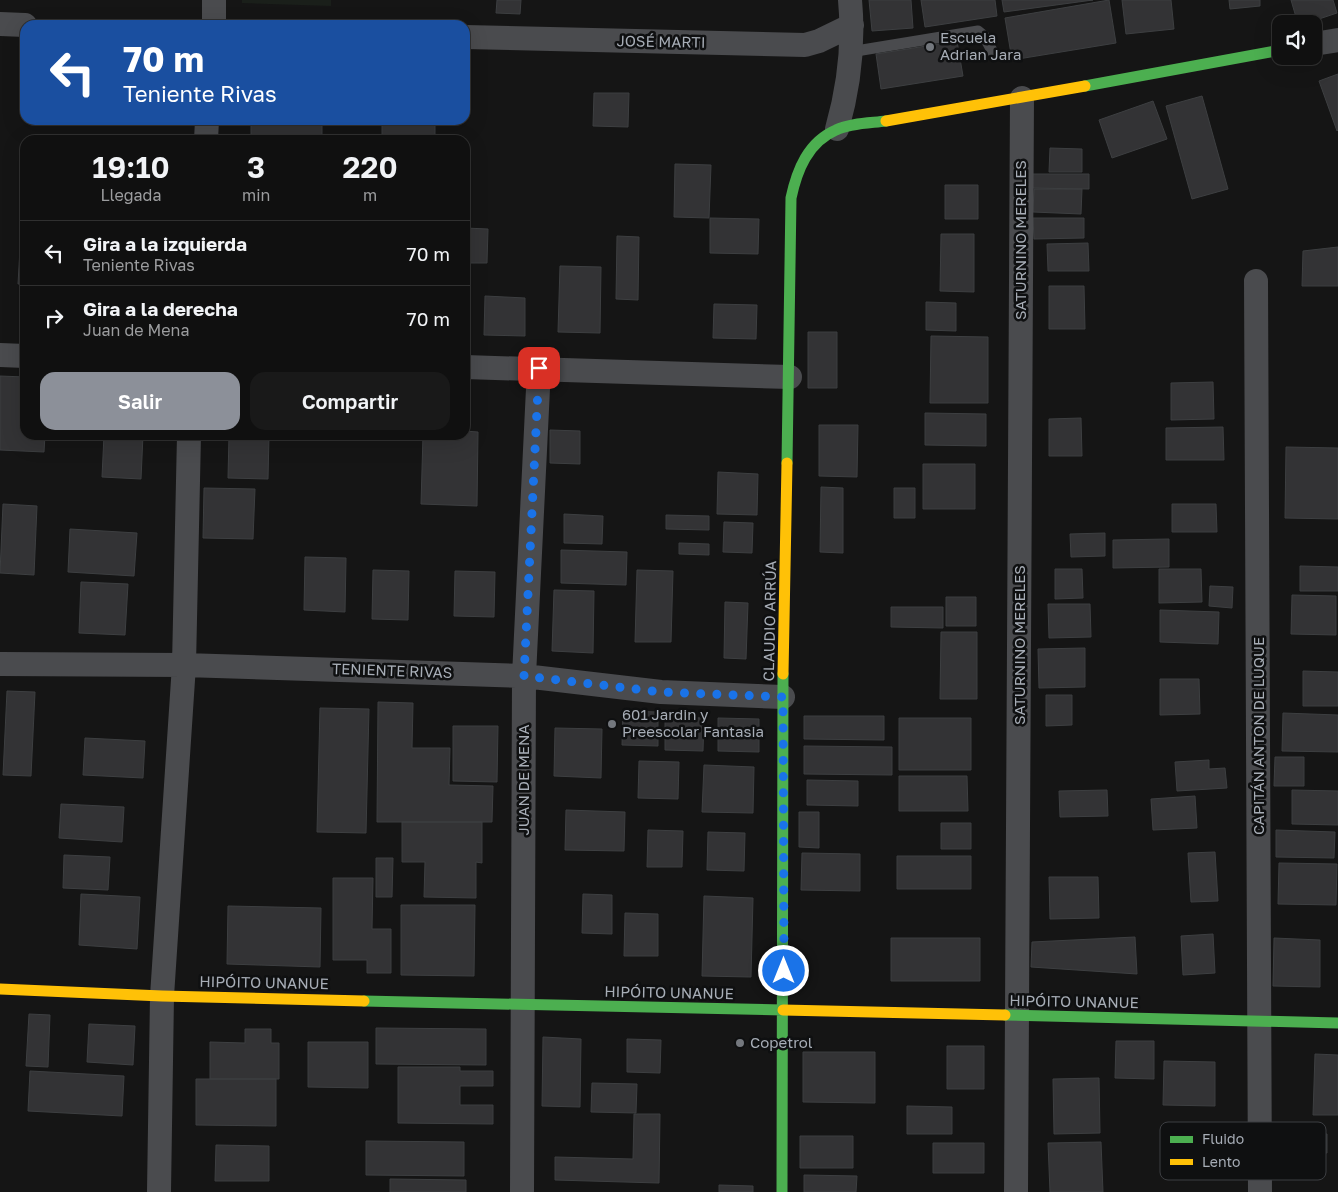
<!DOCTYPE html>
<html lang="es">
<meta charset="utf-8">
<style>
body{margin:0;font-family:"Golos Text",sans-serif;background:#191919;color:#f1f3f6;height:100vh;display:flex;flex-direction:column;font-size:19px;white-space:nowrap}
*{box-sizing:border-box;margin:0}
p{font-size:16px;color:#9c9d9f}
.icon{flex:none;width:28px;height:28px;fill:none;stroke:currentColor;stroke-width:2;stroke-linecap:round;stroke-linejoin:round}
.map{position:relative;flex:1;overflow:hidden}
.details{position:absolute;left:20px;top:135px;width:450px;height:305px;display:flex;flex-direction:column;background:#101010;border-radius:15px;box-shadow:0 5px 20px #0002,0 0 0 1px #303030}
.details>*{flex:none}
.top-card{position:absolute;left:20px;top:20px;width:450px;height:105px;border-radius:15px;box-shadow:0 5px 20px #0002,0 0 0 1px #303030;background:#1a4fa0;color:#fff;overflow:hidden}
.fabs{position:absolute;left:1272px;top:15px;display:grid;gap:10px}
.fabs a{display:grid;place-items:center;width:50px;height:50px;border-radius:10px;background:#101010;box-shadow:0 5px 20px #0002,0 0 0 1px #303030;font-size:25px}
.pin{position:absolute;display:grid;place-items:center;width:42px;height:42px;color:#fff;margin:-21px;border-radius:10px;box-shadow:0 2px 8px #0006}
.me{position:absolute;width:55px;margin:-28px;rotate:0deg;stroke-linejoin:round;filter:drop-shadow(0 0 4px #0008)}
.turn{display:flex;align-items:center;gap:18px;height:105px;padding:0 20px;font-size:22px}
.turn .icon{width:65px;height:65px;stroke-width:2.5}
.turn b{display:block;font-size:35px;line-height:42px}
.eta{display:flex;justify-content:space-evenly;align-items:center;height:85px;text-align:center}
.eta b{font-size:30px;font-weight:600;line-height:35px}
.action{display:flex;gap:10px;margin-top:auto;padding:10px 20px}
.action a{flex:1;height:58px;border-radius:15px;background:#8c9099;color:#fff;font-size:20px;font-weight:600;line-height:58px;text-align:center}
.action a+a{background:#191919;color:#f1f3f6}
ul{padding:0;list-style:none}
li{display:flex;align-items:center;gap:15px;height:65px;padding:0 20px;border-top:1px solid #303030}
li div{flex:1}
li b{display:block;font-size:19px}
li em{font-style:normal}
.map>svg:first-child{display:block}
</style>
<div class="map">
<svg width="1338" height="1192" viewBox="0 0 1338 1192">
<rect width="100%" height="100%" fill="#151515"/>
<path fill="#1a1f1a" d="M242,0H331V6L242,3Z"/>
<path fill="#333335" stroke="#3d3f41" d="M497,0H521L520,14L496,13Z
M869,0H911L913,28L872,31Z
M921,0H995L997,16L925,27Z
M1002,0H1093L1004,12Z
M1109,0L1116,43L1012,60L1005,18Z
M1122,0H1171L1174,29L1126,34Z
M1229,0H1260V6L1230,9Z
M1291,0H1333L1337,13L1304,24H1298Z
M957,41L963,76L881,89L876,54Z
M25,60V112H22Z
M1338,74V130L1337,131L1319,81Z
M594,93H629L628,127L593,126Z
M1202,96L1228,189L1192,199L1166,106Z
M1153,101L1167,139L1112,158L1099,120Z
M251,120H322V140H251Z
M382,120H435V137L382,136Z
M1050,148L1082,149V172H1049Z
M675,164L711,165L709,218L674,217Z
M1029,174H1089V189L1029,188Z
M945,185H978V219H945Z
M1034,189H1082L1081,214L1033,212Z
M22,214H25V284H18Z
M710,218L759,219L758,254L710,253Z
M1033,218H1084V238L1034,239Z
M465,228L488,229L487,263H465Z
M941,234H974V292L940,291Z
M617,236L639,237L638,300L616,299Z
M1088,243L1089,271H1048L1047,244Z
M1338,247V286H1302L1303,251Z
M560,266L601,267L600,333L558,332Z
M1049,286H1084L1085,329H1049Z
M485,296L525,298V336L484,335Z
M926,302L956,303V331L926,330Z
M714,304L757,305L756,339L713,338Z
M808,332H837V388H808Z
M931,336L988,337V403H930Z
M0,376L25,377V435H45L44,452L0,450Z
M1213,382L1214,419L1171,420V383Z
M925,413L986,414V446L925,445Z
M1081,418L1082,456H1049V419Z
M819,425H858L857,477L819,476Z
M1223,427L1224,460H1166V428Z
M550,430L580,431V464L550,463Z
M465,431L478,432L477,506L421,504L423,435H465Z
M104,435H143L141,479L102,477Z
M229,435H269L268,479L228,478Z
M1286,447L1338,448V519L1285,518Z
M923,464H975V509H923Z
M718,472L758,474L757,515L717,514Z
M821,487L843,488V553L820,552Z
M204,488L255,489L253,539L203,538Z
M894,488H915V518H894Z
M3,504L37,506L34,575L0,573Z
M1172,504H1216L1217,532H1172Z
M564,514L603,516L602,544L564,543Z
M666,515L709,516V530L666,529Z
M724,522L753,523L752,553L723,552Z
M70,529L137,533L134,576L68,572Z
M1105,533V556L1071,557L1070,534Z
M1169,539V567L1113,568V540Z
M679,543L709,544V555L679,554Z
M561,550L627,552L626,585L561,583Z
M305,557L346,558L345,612L304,610Z
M1300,566L1338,567V591H1300Z
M1055,569H1082L1083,598L1055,599Z
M1159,569H1201L1202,602L1159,603Z
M373,570L409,571L408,620L372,619Z
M637,570L673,571L671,642H635Z
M455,571L495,572L494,617L454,616Z
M81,582L128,584L125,635L79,633Z
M1210,586L1233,587L1232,608L1209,606Z
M554,590L594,591L593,653L552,651Z
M1292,595L1336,596V635L1291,634Z
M946,597H976V626H946Z
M725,602L748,603L746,659L724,658Z
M1048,604H1090L1091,637L1049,638Z
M891,607H943V628L891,627Z
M1160,610L1219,612L1218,644L1160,642Z
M941,632H977V699H940Z
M1085,648V687L1039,688L1038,649Z
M1303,671L1338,672V706H1303Z
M1160,679H1199L1200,714L1160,715Z
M7,691L35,692L31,776L3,775Z
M1046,695H1072V725L1046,726Z
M378,702L413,703L412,748H450L449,785L493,786L492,822H377Z
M320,708L369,709L366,833L317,832Z
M623,711L658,712V746L622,745Z
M1283,713L1338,715V752L1282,751Z
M804,716H884V740L804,739Z
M665,717L704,718L703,751L665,750Z
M718,718L759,719V752L718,751Z
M899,718H971V770H899Z
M453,726H498L497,782L453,781Z
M555,728L602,729L601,778L554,776Z
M85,738L145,741L143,778L83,775Z
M804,746L892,747V775L804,774Z
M1275,757H1304V786H1274Z
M1209,760V769L1225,768L1227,788L1177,791L1175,762Z
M639,761L679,762L678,799L638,798Z
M704,765L754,767L753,813L702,812Z
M899,776H967L968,811H899Z
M807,780L858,781V806L807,805Z
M1107,790L1108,816L1060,817L1059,791Z
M1292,790L1338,791V825L1292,824Z
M1195,796L1197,828L1153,830L1151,799Z
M61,804L124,807L122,842L59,838Z
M566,810L625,812L624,851L565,850Z
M799,812H819V848L799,847Z
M402,822H482V863L476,862V898L424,897L425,862H402Z
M941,823H971V849H941Z
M648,830L683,831L682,867H647Z
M1276,830L1335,832L1334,858L1276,857Z
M708,832L745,833L744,871L707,870Z
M1215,852L1218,901L1191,902L1188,853Z
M802,853L860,854V891L801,890Z
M64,855L110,857L108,890L63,888Z
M897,856H971V889H897Z
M376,858H393L392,897H376Z
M1279,863L1337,864L1336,905L1278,904Z
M1049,877H1098L1099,918L1050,919Z
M333,878H373L372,929H391V973H367V960H333Z
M81,894L140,897L137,949L79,945Z
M583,894L612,895V934L582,933Z
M704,896L753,898L751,977L702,976Z
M401,905H475L474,976L401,975Z
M228,906L321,908L320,967L227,964Z
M625,913L658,914V956H624Z
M1213,934L1215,973L1183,975L1181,936Z
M1135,937L1137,974L1031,967L1032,942Z
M891,938H980V981H891Z
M1274,938L1320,940V987L1273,986Z
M29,1014L50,1015L48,1067L26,1066Z
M89,1024L135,1026L133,1065L87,1062Z
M376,1028L486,1029V1065L376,1064Z
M245,1029H271V1043H279V1079H210V1042L245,1043Z
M543,1037L581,1039L580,1107L542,1106Z
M627,1039L661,1040L660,1073L627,1072Z
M1116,1041H1154V1079L1115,1078Z
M308,1042H368V1088L308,1087Z
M947,1046H984V1089H947Z
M803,1052H875V1103L803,1102Z
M1315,1054L1338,1055V1115H1313Z
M1164,1061L1215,1062V1106L1163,1105Z
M398,1067H460V1071H493V1086H460V1105H493V1124L398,1123Z
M30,1071L124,1076L122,1116L28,1111Z
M1099,1078L1100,1133L1054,1134L1053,1079Z
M196,1079H276V1126L196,1125Z
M592,1083L637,1084L636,1113L591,1112Z
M907,1106L952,1107V1134H907Z
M634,1114H660L659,1183L555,1180V1157L633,1159Z
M1288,1133L1327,1134V1153H1288Z
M800,1136H853V1168H800Z
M366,1141L464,1142V1176L366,1175Z
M1101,1142L1103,1192H1050L1048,1143Z
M933,1143H984V1173H933Z
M216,1145L269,1146V1181H215Z
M804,1175L857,1176L856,1192H804Z
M390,1179L466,1180V1192H390Z
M719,1185L753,1186V1192H719Z"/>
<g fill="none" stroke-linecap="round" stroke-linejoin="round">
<path stroke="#4a4b4e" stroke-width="11" d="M850,52L978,31L984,36L995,56"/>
<path stroke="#4a4b4e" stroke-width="24" d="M0,24L25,25
M214,25V0
M465,37L805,45L819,41L852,25
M1314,44L1338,40
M837,129C849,87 854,43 850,0
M206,140L207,120
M1256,281L1260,1192
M0,355L25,356
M465,367L790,377
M0,664L184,665L524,676L661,692L783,697
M159,1192L162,996L184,665L189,435
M522,1192L524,676L539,368
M1016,1192L1022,98"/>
<path stroke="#4caf50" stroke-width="11" d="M1085,86L1281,50
M787,463L791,198C797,170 808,142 836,130C850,123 871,123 886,121
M364,1001L783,1010
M1005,1015L1338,1023
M782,1192L783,674"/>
<path stroke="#ffc107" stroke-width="11" d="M886,121L1085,86
M783,674L787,463
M0,989L162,996L364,1001
M783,1010L1005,1015"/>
</g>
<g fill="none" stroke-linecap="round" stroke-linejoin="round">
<path stroke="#1a73e8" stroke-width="9" stroke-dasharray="0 16.2" d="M539,368L524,676L661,692L783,697L784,971"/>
</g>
<g fill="#74787e" stroke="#0f1011" stroke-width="2">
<circle cx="930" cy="47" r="5"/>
<circle cx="612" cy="724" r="5"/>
<circle cx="740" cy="1043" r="5"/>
</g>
<g text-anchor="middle" stroke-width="5" stroke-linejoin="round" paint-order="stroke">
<g font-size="15" fill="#a7adb6" stroke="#0f1011" text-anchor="start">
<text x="940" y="43">Escuela<tspan x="940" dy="17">Adrian Jara</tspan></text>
<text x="622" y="720">601 Jardin y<tspan x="622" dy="17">Preescolar Fantasia</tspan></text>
<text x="750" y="1048">Copetrol</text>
</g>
<g font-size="15" fill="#a7adb6" stroke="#0f1011">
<text transform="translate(661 42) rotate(1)" y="5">JOSÉ MARTI</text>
<text transform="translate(1021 240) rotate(-90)" y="5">SATURNINO MERELES</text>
<text transform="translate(770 621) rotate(-89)" y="5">CLAUDIO ARRÚA</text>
<text transform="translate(1020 645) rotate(-90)" y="5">SATURNINO MERELES</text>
<text transform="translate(392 671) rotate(2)" y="5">TENIENTE RIVAS</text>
<text transform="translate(1259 736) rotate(-90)" y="5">CAPITÁN ANTON DE LUQUE</text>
<text transform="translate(524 780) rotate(-90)" y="5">JUAN DE MENA</text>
<text transform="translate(264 983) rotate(1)" y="5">HIPÓITO UNANUE</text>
<text transform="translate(669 993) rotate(1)" y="5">HIPÓITO UNANUE</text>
<text transform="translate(1074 1002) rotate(1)" y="5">HIPÓITO UNANUE</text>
</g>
</g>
<rect x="1160" y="1122" width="166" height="58" rx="8" fill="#0f1011" stroke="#3d3f43" stroke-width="1"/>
<rect x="1170" y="1136" width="23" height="7" fill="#4caf50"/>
<rect x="1170" y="1159" width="23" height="6" fill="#ffc107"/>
<g font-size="14" fill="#a7adb6">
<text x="1202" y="1144">Fluido</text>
<text x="1202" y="1167">Lento</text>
</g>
</svg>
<div class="fabs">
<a><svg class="icon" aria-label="sound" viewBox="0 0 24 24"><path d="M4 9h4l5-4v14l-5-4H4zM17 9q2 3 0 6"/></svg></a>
</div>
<div class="pin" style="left:539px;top:368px;background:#d93025"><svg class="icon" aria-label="arrive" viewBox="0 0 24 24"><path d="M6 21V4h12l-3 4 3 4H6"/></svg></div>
<svg class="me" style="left:784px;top:971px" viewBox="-20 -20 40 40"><circle r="17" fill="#1a73e8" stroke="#fff" stroke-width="3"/><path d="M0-11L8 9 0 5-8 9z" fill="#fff"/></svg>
<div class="top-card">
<div class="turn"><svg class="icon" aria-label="left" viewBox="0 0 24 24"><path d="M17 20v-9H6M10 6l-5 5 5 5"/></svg><div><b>70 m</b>Teniente Rivas</div></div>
</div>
<section class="details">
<div class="eta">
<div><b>19:10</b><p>Llegada</p></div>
<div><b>3</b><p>min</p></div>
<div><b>220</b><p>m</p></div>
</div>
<ul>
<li><svg class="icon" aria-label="left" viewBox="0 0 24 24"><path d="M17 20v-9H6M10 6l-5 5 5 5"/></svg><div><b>Gira a la izquierda</b><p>Teniente Rivas</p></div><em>70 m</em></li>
<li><svg class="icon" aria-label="right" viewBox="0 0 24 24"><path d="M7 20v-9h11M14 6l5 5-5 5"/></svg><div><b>Gira a la derecha</b><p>Juan de Mena</p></div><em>70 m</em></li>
</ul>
<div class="action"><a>Salir</a><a>Compartir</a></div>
</section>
</div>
